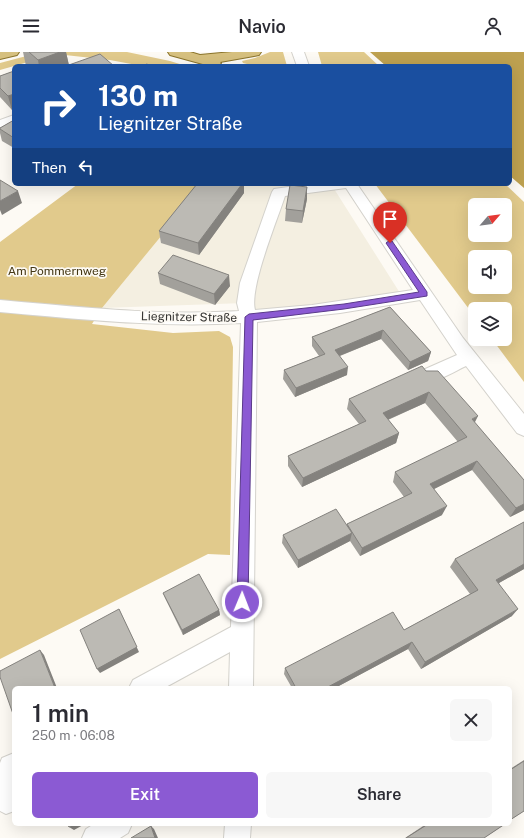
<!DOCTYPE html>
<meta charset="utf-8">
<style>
body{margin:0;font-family:"Public Sans",sans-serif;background:#f7f7f7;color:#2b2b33;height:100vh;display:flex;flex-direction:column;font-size:15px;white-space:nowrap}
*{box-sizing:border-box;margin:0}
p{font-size:13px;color:#7c7c81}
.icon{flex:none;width:22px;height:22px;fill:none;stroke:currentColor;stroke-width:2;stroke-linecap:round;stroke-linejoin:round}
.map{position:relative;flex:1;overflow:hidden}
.sheet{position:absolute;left:12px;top:634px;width:500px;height:140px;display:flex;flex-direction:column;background:#fff;border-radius:6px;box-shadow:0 4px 16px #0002}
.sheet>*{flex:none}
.hud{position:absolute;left:12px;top:12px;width:500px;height:122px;border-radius:6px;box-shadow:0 4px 16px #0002;background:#1a4fa0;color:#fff;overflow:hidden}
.needle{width:26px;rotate:62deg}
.controls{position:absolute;left:468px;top:146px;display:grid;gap:8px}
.controls a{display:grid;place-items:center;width:44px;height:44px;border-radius:6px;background:#fff;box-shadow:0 4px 16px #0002;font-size:20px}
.pin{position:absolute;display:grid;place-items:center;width:34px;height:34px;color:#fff;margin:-41px -17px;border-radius:50% 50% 50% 0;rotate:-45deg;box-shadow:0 0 4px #0007}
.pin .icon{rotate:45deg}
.me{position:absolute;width:44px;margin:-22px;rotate:1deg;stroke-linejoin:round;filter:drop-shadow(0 0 3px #0008)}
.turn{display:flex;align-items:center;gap:14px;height:84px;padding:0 20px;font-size:18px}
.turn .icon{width:52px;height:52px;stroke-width:2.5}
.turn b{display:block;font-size:28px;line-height:34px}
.then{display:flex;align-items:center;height:38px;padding:0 20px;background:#0003;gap:8px;font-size:15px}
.round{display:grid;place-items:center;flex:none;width:42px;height:42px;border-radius:6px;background:#f7f7f7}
.headline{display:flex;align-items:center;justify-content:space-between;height:68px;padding:0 20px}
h1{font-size:24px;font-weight:600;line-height:30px}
.cta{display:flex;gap:8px;margin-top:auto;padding:8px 20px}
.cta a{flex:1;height:46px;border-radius:6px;background:#8b5ad3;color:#fff;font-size:16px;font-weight:600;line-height:46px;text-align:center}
.cta a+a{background:#f7f7f7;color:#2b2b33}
header{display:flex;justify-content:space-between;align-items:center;height:52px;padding:0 20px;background:#fff;font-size:18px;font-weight:600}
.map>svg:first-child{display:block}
</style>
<header><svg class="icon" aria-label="menu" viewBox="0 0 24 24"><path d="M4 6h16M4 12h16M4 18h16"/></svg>Navio<svg class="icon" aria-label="person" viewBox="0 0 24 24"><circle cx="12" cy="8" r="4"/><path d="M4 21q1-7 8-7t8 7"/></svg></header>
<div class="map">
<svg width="524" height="786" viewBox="0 0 524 786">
<rect width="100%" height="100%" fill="#fdfaf4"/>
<path fill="#f4efe1" d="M204,132H331L400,241L253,260L245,251L102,256Z"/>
<path fill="#e1ca8c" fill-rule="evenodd" d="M47,0H127L170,9L186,14H142L110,8L56,2L0,18V11L34,2Z
M270,0H283L287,14H255L243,11L242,9L255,6Z
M318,0H364L379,14H322Z
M78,132H204L102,256L92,272L173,281L219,279L230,285L233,295L230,503L208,502L0,607V190Z
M375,132H505L524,150V330L492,287H505V257H475V265ZM475,153H505V183H475ZM475,205H505V235H475Z"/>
<path fill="#bea150" d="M370,0H524V136L510,124V14H386Z"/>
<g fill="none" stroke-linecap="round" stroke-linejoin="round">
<g stroke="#d4d2cc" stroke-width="2">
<path id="minor" d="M292,0H304L309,14H297Z
M14,63V71L0,76V68Z
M309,132H357L463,286L524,362V384L517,381L466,314C453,320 436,332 423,328L420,323L423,318L457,303L420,248L340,261L257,270L253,636H229L230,600L164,636H129L133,628L231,575L241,271C160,276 80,267 0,260V248C80,255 159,264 239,259L237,251L240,231L272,140L274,137ZM346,136L413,238L312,253L255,258C249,236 277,169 285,144Z
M14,701V759L6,762L0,759V711L2,706Z
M94,772H132L128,781L120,786H82L86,777Z
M225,772H251L250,786H224Z"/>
</g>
<g stroke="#8b742c" stroke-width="2">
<path id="major" d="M0,0H19L17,3L0,7Z
M168,0H190L200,3L232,0H261L259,3L254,4L220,10L221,11L218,14H210L170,3Z"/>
</g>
<use href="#minor" fill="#fff" fill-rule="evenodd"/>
<use href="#major" fill="#d6c07f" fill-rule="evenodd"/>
</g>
<path fill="#a2a09b" d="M23,0H66L69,13L114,14H26Z
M14,19L12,58L0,45V24Z
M14,68V96L2,89L0,81V76Z
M197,132H244V141L199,203L161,191L159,179Z
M307,147L302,171L285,169L286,157Z
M158,221L230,234L215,253L160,232Z
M390,255L431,300L428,309L408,318L381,287L340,304L347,323L295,345L283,327L284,318L319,304L312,294V285Z
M426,319L475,371L524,428V458L510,465L472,418L434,437L442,463L360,504L350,489L298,516L282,491L283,483L347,473V472L404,445L393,430L395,420L458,390L425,351L388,368L399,381L396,391L302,435L288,414V404L359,372L347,357L349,347Z
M524,470V517L499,531L512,564L421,617L408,597L335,636H292L284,622L285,616L404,578L470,542L450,515L455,507Z
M163,541L219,558L220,563L183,583L165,546Z
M524,708V759L510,768V717Z
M426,772H505L484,786H405Z"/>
<path fill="#84827e" d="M60,0H66L69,14H39L38,8Z
M14,42V57L12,58L8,44Z
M242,132H244V141L199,203L198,191Z
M307,135V147L302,171L303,159Z
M18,139L22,151L2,163L0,158V149Z
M229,223L230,234L215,253L214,242Z
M383,278L381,287L334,306L335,298Z
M431,300L428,309L408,318L410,310Z
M348,315L347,323L295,345L296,336Z
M429,340L425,351L380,371L383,361Z
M478,364L473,374L472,367Z
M399,381L396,391L302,435L303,426Z
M477,409L472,418L426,441L430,432Z
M524,452V458L510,465L516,456Z
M447,454L442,463L360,504L362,496Z
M352,481L350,489L298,516V508Z
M524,512V517L490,536L496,528Z
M119,557L139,600L100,621L97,617Z
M518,557L512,564L421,617L425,610Z
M219,558L220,563L183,583L182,578Z
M412,590L408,597L335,636H326Z
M40,598L44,603L57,636H55Z
M75,772H85L74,778L69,775Z
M151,774L154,777L158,786H155Z"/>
<path fill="#bcbab4" stroke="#84827e" d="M29,0H60L38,8Z
M100,2L114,14H66Z
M147,12L150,14H141Z
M14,19V42L8,44L0,36V24Z
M14,68V86L0,77V76Z
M0,128L18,139L0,149Z
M197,132H242L198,191L159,179Z
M290,133L307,135L303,159L286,157Z
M173,203L229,223L214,242L158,221Z
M390,255L431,300L410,310L383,278L335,298L348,315L296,336L284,318L325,302L312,285Z
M422,314L426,319H438L478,364L472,367L524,428V452L516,456L477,409L430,432L447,454L362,496L347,472L412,441L395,420L467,385L429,340L383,361L399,381L303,426L288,404L366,369L349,347Z
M336,457L352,481L298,508L283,483Z
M524,470V512L496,528L518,557L425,610L412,590L326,636H296L285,616L393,560L404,578L478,538L455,507Z
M199,522L219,558L182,578L163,541Z
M119,557L137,595L97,617L80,578Z
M40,598L55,636H14V662H13L0,625V619Z
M524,709V759L510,768V718Z
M67,772H75L69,775Z
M428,772H505L484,786H406Z
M151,774L155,786H131Z"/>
<path fill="#8b5ad3" stroke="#5a3a89" d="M390,188L392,189L427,240V244L344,257L253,268L248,550L246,554L242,555L239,554L237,550L245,265L249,262L344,252L419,240L386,191Z"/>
<g text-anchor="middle" stroke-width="3.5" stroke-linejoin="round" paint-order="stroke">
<g font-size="12" fill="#443714" stroke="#fdfaf4">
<text x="57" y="223">Am Pommernweg</text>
</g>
<g font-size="12" fill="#353432" stroke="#fdfaf4">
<text transform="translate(189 265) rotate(1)" y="4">Liegnitzer Straße</text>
</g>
</g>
</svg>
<div class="controls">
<a><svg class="needle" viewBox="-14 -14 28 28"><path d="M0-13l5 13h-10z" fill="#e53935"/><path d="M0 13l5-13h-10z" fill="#7c7c81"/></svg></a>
<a><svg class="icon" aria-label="sound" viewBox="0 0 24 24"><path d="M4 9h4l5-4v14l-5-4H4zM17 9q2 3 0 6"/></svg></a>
<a><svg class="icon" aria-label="layers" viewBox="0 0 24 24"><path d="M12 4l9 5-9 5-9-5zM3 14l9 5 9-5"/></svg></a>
</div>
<div class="pin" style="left:390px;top:191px;background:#d93025"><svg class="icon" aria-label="arrive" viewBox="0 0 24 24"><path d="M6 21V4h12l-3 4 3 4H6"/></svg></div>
<svg class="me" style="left:242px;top:550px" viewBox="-20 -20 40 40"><circle r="17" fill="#8b5ad3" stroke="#fff" stroke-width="3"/><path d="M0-11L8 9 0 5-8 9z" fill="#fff"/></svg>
<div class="hud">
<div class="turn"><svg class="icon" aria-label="right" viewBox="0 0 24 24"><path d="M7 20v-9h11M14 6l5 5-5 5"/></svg><div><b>130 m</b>Liegnitzer Straße</div></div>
<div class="then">Then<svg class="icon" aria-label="left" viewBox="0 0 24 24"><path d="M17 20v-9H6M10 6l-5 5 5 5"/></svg></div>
</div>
<section class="sheet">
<div class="headline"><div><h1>1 min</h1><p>250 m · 06:08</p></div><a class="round"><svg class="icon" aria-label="close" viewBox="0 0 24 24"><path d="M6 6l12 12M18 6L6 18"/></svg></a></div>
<div class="cta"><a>Exit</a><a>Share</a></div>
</section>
</div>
